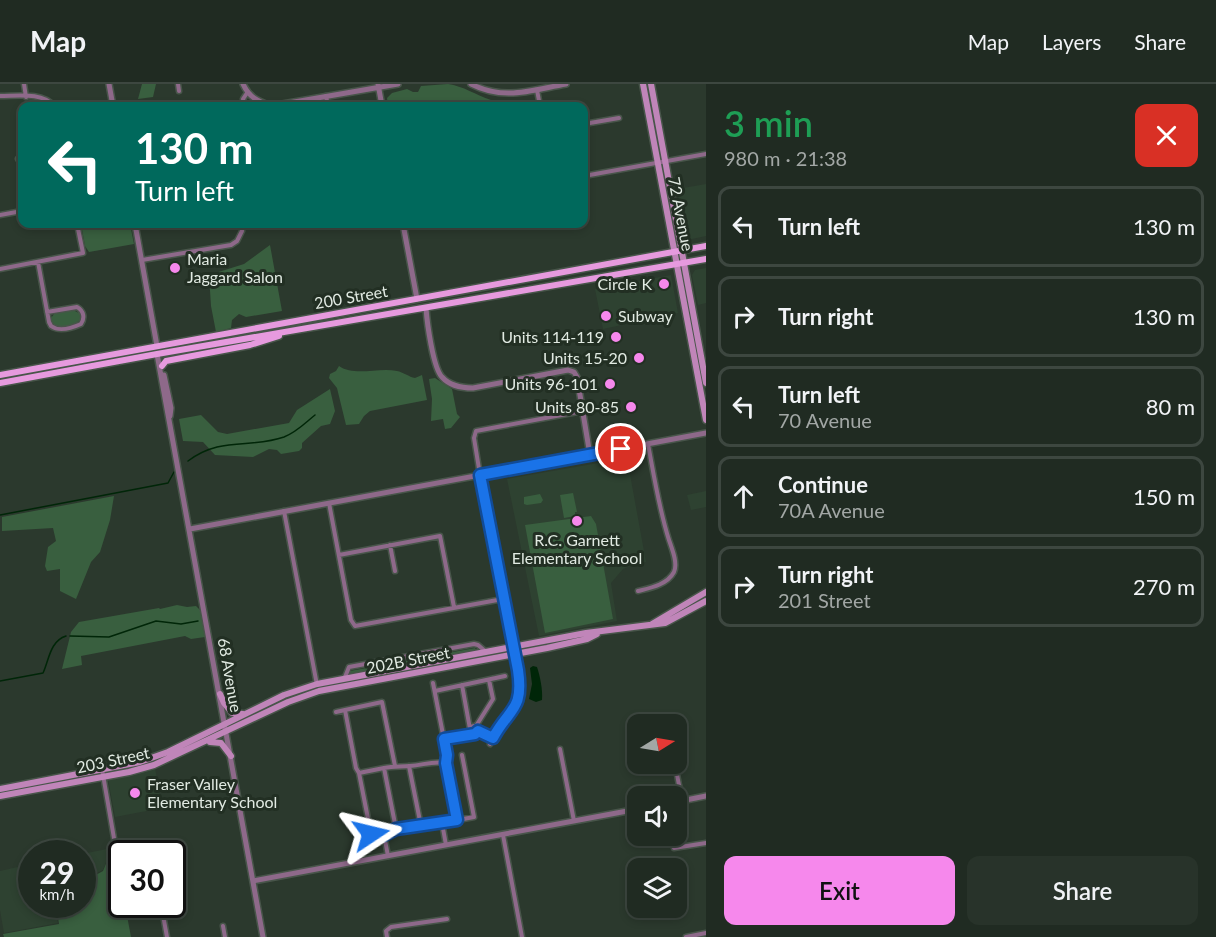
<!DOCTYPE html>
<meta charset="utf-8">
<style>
body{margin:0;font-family:Lato,sans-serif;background:#28332a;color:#f1f3f6;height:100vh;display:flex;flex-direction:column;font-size:22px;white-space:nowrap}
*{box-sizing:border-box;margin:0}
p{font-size:20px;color:#a2a7a5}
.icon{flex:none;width:33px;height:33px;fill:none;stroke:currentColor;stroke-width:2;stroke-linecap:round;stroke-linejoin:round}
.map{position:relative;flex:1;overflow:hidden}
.drawer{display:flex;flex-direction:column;background:#202b22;width:510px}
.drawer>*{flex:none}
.hud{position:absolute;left:18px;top:18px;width:570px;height:126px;border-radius:12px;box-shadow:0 3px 9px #0003,0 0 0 2px #3d4740;background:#00695c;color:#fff;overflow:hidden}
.needle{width:39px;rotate:79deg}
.buttons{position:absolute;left:627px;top:630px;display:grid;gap:12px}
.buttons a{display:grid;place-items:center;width:60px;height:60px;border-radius:12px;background:#202b22;box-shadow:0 3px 9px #0003,0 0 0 2px #3d4740;font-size:30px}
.speed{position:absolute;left:18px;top:756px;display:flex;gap:12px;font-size:30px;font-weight:700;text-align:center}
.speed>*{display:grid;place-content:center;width:78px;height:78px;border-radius:50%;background:#202b22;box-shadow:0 3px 9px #0003,0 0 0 2px #3d4740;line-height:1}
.speed small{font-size:15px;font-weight:400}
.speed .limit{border:3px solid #111;border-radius:9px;background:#fff;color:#111}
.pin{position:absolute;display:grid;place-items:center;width:51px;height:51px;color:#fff;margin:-26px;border:3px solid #fff;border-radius:50%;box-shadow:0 2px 6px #0007}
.me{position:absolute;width:66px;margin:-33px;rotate:80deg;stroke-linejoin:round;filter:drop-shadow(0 0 4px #0008)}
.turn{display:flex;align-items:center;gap:21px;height:126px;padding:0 18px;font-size:27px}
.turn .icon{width:78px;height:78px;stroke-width:2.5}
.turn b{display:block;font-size:42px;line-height:51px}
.round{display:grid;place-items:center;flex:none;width:63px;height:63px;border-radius:12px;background:#28332a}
.head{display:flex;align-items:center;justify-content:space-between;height:102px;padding:0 18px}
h1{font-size:36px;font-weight:600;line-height:45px;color:#1e9e55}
.button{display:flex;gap:12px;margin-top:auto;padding:12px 18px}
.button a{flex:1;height:69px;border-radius:12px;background:#f688ec;color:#111;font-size:24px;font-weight:600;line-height:69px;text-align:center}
.button a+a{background:#28332a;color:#f1f3f6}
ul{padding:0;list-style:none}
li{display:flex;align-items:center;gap:18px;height:81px;margin:0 12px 9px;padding:0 6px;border:3px solid #3d4740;border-radius:12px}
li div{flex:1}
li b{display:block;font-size:22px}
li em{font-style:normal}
header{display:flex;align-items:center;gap:36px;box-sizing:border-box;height:84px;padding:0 30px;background:#202b22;border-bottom:2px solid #3d4740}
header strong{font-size:28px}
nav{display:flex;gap:33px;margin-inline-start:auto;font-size:21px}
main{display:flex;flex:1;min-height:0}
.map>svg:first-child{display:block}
</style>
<header>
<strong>Map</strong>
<nav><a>Map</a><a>Layers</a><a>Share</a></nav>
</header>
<main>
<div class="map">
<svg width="706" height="853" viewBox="0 0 706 853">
<rect width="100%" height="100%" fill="#2b392d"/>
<path fill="#2e4231" d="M706,100V152L687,156L677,105Z
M706,184V219L698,221L692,191L695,186Z
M671,191L678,229L603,245L595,205Z
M627,374L646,478L638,479L623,485L611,499L617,537L539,552L507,395Z
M706,407V423L691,426L687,411Z
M155,684L162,724L115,733L108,695Z
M112,764L103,786L83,796L82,770Z
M31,780L32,820L54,821L58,839L4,849L0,826V787Z"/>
<path fill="#395f3f" d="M142,0H156L153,13L138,15Z
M448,0C463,2 476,11 491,16C500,19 512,21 519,22H388L387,14L392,9L407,5L413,8H418L421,2Z
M81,140H130L134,160L89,168L85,162Z
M270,161L282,227L246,233L239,230L232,236L231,244L216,248L211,222L209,191L244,180Z
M73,226L81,230L80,236C74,242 59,245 52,239L51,234L54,230Z
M339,282C355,293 378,283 397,287C403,288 409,293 415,294L422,291L427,316L370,327L364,332L359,340L346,341L337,304L329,294L330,290L336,287Z
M435,294L452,305L457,330L460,333L451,344L445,345L443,335L431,337L432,315L429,295Z
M330,305L335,327L330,340L321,342L302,359V364L299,367L281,370L277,366L269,365L253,373L215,371L203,358L183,357L179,335L201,331L218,348L227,350L289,339L297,326Z
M573,409L577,428H575V432L564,434L560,411Z
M540,410L543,416L541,419L527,421L524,420V413Z
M114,412L110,436L100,468L91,478L76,515L60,507V485L47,487L45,482L48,463L56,457L53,444L2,447V433Z
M591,432L596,440L613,535L545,549L525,441Z
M177,521L187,523L196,522L200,526L205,553L191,555L185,552L81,572L82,581L62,585L71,548L79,538L159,524L160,525Z
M475,564L476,566L348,590L350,587Z
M116,764L121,796L122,820L125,821L131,853H4L3,850L59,840L56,821L82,820L83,798L103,787L112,765Z"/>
<path fill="#002608" d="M533,582L537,583C540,592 543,606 542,616L536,618L529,615L532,600L530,584Z"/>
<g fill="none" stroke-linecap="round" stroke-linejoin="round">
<path stroke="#002608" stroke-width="1.5" d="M188,377C221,352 250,365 284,353C297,348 305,339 315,331
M0,431L168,399L174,388
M70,552L109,553L156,537L181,540L198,537
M0,597L43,589C49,576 50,557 66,552"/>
<g stroke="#48554a" stroke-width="7">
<path id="minor" d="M24,0L26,13
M178,0L179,7
M537,6L540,22
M0,12C18,12 42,8 54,22
M326,12L328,22
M245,22L243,15L247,9
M584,40L619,34
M18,75L22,74
M584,92L706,70
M0,131L22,127
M142,176L231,161L237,157L242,147
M38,178L49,238L51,242C59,248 72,244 81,240C85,234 84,227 77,223L47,228
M0,185L83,169L77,140
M480,391L474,354L476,347L583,327
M329,419L351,536L355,542L503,515
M284,427L317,601
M390,461L395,487
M339,471L440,452L454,523
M638,507C650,504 667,501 674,488C678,479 672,465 669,456C659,425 654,392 648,360
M345,593L349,583L474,560L478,561L485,567
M433,599L447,671L446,679
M462,601L470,645
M435,607L505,592
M336,628L345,626
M470 646a4 4 0 1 1 8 0a4 4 0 1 1-8 0Z
M476,642L493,615L489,596
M478,647L493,654
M444,655L472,649
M490,660C495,649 502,642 509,632C524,614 519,592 514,571
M560,665L574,737
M675,680L682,717
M409,682L421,742
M384,684L359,689L356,684L345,626L382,618L395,682
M102,685L115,760
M359,689L371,750L384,751
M396,745L384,684C394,682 401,683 410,682C424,681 431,677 446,679L457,736
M503,751L522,853
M446,761L442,739L474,733L462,671
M674,764L706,759
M388,772L384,751L396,745L442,739
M161,820L167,853
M223,842L225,853
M387,853L386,847L391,843L447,835
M686,853L706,849"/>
</g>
<g stroke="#48554a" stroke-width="8">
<path id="tertiary" d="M109,0L113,22
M243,0C249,13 257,17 271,22L398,0
M378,0L382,22
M471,0C504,17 532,6 566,0
M135,140L157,262
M403,140L417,215
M426,224C427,238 433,284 442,293C449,301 462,304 473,304L568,286L574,288L577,293L590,371
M157,270L263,853
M164,291L171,324L170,332
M480,391L513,566
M190,445L706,349
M676,718L706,712
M253,797L638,725"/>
</g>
<g stroke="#48554a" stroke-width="9">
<path id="secondary" d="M643,0L706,336
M651,0L706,299
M652,540L706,508
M220,610L224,619L232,629L243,630
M210,658L221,659L231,672
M0,705L140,678L168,668L284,611L317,600L586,549L665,539L706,517
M0,712L129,688L154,681L288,618L319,607L547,564L587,555L597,550"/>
</g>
<g stroke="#48554a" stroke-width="9">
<path id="primary" d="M162,282L166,277L250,261L279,252
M0,291L706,162
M0,299L157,270L706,175"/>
</g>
<use href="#minor" stroke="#8e698a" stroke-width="4"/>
<use href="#tertiary" stroke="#8e698a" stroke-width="5"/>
<use href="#secondary" stroke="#c085b9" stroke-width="6"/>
<use href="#primary" stroke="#e69ade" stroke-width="6"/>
</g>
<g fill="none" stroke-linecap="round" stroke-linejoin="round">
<g stroke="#114b97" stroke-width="15">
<path id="route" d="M371,750L384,751L396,745L457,736L446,679L447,671L444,655L475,650L478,647L493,654C509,624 524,627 518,586L480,391L621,365"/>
</g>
<use href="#route" stroke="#1a73e8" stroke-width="10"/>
</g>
<g fill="#f688ec" stroke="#222f23" stroke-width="2">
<circle cx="175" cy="184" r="6"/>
<circle cx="664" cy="200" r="6"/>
<circle cx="606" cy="232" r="6"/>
<circle cx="616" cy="253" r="6"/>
<circle cx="639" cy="274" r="6"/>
<circle cx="610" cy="300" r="6"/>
<circle cx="631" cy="323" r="6"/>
<circle cx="577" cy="437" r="6"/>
<circle cx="135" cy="709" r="6"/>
</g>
<g text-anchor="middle" stroke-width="6" stroke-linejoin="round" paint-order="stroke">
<g font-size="16" fill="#e1eae2" stroke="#222f23">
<text transform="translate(681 130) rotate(79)" y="6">72 Avenue</text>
<text transform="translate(351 213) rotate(-10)" y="6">200 Street</text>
<text transform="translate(408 576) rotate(-11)" y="6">202B Street</text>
<text transform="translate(230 591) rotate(80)" y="6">68 Avenue</text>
<text transform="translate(113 676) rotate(-12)" y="6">203 Street</text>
</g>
<g font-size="16" fill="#e1eae2" stroke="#222f23" text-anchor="end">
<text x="187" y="181" text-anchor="start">Maria<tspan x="187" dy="18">Jaggard Salon</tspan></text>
<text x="652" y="206">Circle K</text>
<text x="618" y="238" text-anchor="start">Subway</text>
<text x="604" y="259">Units 114-119</text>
<text x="627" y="280">Units 15-20</text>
<text x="598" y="306">Units 96-101</text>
<text x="619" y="329">Units 80-85</text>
<text x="577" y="462" text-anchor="middle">R.C. Garnett<tspan x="577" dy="18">Elementary School</tspan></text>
<text x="147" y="706" text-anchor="start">Fraser Valley<tspan x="147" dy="18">Elementary School</tspan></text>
</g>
</g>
</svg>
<div class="buttons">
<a><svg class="needle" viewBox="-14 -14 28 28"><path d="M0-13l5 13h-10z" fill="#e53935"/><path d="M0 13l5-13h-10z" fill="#a2a7a5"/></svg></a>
<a><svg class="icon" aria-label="sound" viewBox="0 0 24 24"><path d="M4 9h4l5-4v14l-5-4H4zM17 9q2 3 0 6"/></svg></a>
<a><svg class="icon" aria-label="layers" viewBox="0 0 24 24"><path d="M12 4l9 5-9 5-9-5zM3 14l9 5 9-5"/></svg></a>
</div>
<div class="speed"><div>29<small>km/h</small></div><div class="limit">30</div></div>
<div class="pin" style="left:621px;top:365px;background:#d93025"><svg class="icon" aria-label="arrive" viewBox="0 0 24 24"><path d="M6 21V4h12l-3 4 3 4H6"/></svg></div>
<svg class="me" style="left:371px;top:750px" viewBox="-20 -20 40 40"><path d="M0-17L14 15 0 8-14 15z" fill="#1a73e8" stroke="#fff" stroke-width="4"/></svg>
<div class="hud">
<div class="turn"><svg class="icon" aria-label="left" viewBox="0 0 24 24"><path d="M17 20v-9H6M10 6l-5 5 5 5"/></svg><div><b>130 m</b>Turn left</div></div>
</div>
</div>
<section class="drawer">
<div class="head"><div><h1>3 min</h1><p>980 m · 21:38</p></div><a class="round" style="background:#d93025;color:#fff"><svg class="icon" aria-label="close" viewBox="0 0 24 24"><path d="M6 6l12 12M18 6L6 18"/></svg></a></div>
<ul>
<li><svg class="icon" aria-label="left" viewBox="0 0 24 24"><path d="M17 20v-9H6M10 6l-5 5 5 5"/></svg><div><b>Turn left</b></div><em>130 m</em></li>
<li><svg class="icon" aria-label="right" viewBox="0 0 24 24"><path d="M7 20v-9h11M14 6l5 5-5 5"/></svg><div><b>Turn right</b></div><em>130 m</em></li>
<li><svg class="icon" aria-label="left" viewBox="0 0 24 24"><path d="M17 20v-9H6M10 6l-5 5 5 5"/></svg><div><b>Turn left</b><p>70 Avenue</p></div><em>80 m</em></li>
<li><svg class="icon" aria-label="ahead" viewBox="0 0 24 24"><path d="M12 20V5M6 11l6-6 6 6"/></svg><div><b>Continue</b><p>70A Avenue</p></div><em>150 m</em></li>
<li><svg class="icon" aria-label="right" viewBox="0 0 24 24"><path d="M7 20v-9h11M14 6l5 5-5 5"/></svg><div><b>Turn right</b><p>201 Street</p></div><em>270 m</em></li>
</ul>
<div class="button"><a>Exit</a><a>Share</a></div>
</section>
</main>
